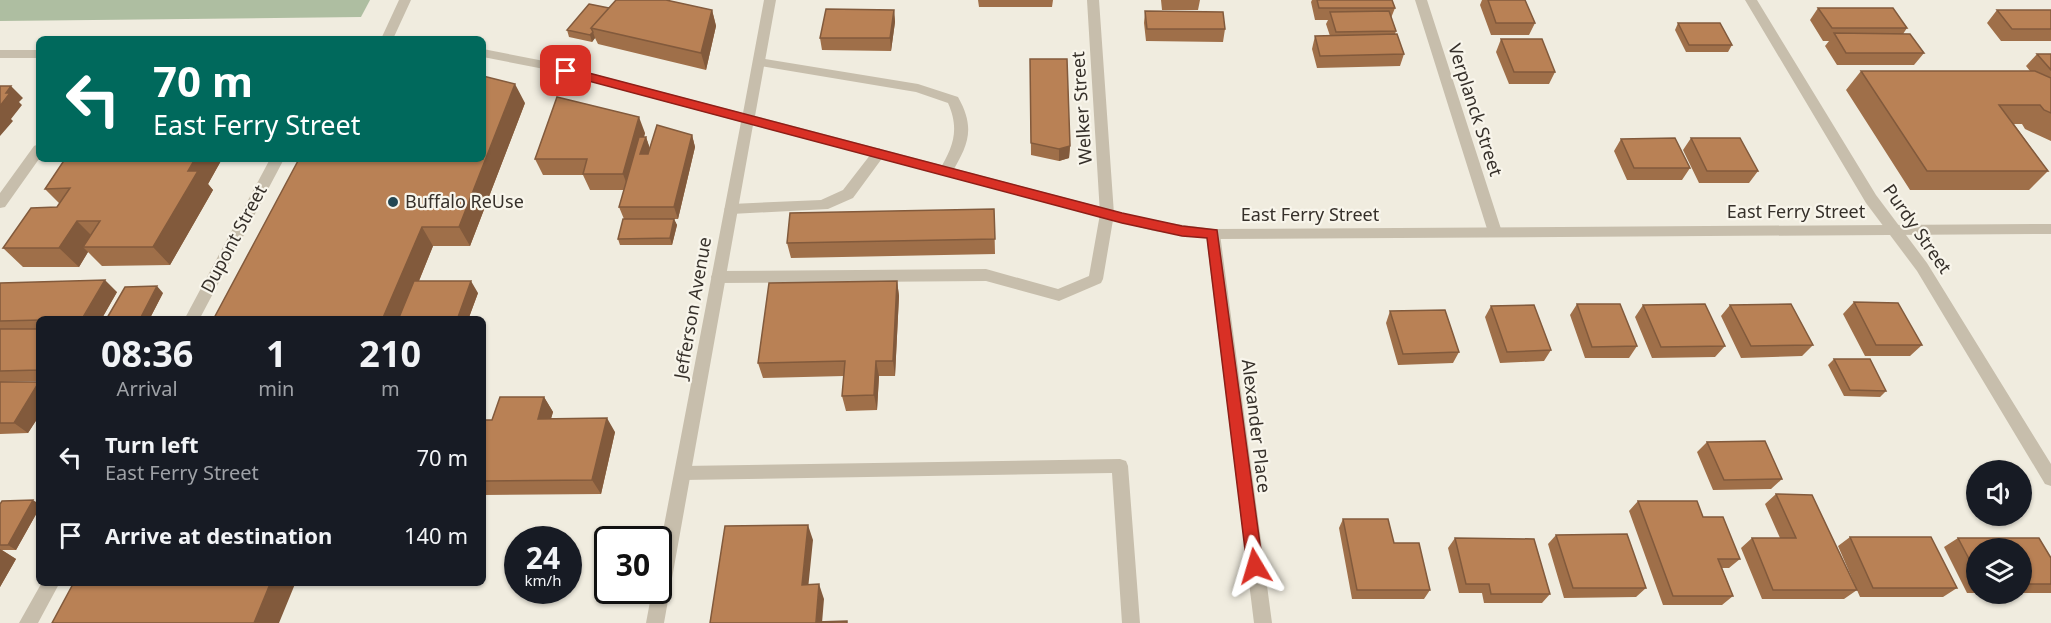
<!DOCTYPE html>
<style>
body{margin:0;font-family:"Noto Sans",sans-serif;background:#20242c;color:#f1f3f6;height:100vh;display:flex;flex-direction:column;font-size:22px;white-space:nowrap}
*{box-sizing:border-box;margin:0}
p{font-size:20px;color:#9ea1a6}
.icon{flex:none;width:33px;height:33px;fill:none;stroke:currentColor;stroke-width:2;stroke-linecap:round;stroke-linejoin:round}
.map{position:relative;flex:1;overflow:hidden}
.panel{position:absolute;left:36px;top:316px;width:450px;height:270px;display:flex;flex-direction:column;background:#171b24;border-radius:9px;box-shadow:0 2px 4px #0004}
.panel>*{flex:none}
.guide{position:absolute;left:36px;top:36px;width:450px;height:126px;border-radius:9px;box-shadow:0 2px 4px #0004;background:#00695c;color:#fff;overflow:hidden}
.controls{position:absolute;left:1966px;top:460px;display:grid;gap:12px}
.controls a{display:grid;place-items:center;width:66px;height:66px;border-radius:50%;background:#171b24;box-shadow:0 2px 4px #0004;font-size:30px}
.speed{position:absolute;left:504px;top:526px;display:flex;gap:12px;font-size:30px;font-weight:700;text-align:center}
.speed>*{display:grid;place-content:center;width:78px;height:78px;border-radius:50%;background:#171b24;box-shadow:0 2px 4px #0004;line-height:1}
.speed small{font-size:15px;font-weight:400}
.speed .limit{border:3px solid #111;border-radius:9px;background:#fff;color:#111}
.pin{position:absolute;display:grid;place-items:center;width:51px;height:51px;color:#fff;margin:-26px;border-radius:12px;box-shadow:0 3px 9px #0006}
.me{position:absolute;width:66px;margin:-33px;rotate:353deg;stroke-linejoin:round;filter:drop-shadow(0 0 4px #0008)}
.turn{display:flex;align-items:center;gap:21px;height:126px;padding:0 18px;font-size:27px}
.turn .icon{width:78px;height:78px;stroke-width:2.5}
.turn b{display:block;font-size:42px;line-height:51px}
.eta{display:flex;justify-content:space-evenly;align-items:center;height:102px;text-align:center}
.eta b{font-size:36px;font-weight:700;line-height:42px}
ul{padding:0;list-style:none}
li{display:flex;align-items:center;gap:18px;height:78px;padding:0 18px}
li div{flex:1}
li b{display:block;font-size:22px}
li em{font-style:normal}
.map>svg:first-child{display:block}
</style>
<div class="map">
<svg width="2051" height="623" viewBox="0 0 2051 623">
<rect width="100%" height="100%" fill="#f0ecdf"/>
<path fill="#aebea1" d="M0,0H370L361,17L0,21Z"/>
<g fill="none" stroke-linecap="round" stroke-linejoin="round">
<path fill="#c7beac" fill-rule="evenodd" d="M759,58L918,84L958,97C976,129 968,145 951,174H941L939,171C953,147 960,130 948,103L916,92L755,65L753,62L755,59Z
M879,148L886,153L853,198L828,209L731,214L724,209L731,204L821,200L843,190L874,150Z
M1107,209L1114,214L1103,279L1101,283L1059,301L986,281L718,283L713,281L711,277L713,273L718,271L986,269L1058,289L1089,276L1100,214Z
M1120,459L1126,461L1128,466L1140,623H1122L1112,473L683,480L677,478L675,473L677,468L683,466Z"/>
<path fill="#c7beac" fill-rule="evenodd" d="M399,0H411L393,39H381Z
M1087,0H1099L1114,214L1107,219L1100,214Z
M1415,0H1427L1502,232L1500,236L1495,237L1488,232Z
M1745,0H1757L1876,195L1927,263L2051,464V486L2045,484L1917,271L1866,203Z
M39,144V159L5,207L0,208V193L34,146Z
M270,159H284L199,320H184Z
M1213,229L1220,234L1272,623H1254L1206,234Z
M41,584H59L38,623H19Z"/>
<path fill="#c7beac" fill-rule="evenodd" d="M764,0H776L755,116L1154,221L1213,229L2051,224V234L1213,239L1154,231L753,125L664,623H646L652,591H658V557L741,122L544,69L483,57V49L544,61L743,113Z
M0,50H39V58H0Z"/>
</g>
<path fill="#9f6f49" d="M978,0H1053L1052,7H979Z
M1161,0H1217H1200L1198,10H1162Z
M1312,0H1392L1395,8L1391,18L1396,31L1395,34L1404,54L1400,66L1317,68L1312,49L1315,36H1330L1326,24L1328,20H1315L1311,2Z
M1482,0H1525L1535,23L1529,35H1491L1480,5Z
M609,8L712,10L716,26L706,70L598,44L595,38L592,42L569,37L567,30Z
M1818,8L1907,28L1903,34L1924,53L1914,65H1837L1825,46L1829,41H1823L1810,20Z
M894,10L895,22L891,51L822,50L820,38Z
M1997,10H2051V41H2001L1987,23Z
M1145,11L1225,29L1223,42L1146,41L1144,23Z
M1678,23L1732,45L1728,52H1686L1675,30Z
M1501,39L1555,72L1549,84H1509L1496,52Z
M2037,54H2051V141L2025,129L2022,124H2014L2048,171L2029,190H1910L1846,90L1861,71H2030L2026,66Z
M1030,59L1070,146L1069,158L1059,161L1031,155Z
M525,103L470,246H433L419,281L478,293L468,320H213Z
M645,133L644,137H646L650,149L692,135L695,147L678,219H674L677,225L672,245H620L618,239L624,219L619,207L624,190H590L583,175H543L535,159Z
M1691,138L1758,171L1749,183H1699L1683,150Z
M1621,139L1690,168L1682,180H1627L1614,151Z
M65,159H222L208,184L213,190L170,265L102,266L88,252L79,267H23L3,248L57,207L60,204L45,189Z
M994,209L995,254L791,258L787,243Z
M897,281L899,296L895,376H879L877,410L846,411L842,396L844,376L763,378L758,363Z
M0,283L117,292L101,320H39V381L0,382Z
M163,293L149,320H109L107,318Z
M1854,302L1922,345L1910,356H1865L1843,314Z
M1577,304L1637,346L1629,358H1585L1570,315Z
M1643,305L1725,346L1715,357L1652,358L1635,317Z
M1730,305L1813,345L1802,356L1741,358L1721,316Z
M1491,306L1551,350L1544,361L1500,363L1485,317Z
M1390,311L1459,352L1453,363L1398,365L1386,323Z
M1834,359L1886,391L1880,397L1844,396L1828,365Z
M0,382H39V416L28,433L0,434Z
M544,397L553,412L551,418L615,432L601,494L483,495V420H492Z
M1707,442L1782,479L1771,489L1713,490L1697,452Z
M1776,494L1857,590L1844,599H1762L1741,548L1752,538H1780L1765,504Z
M1638,501L1703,517L1740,559L1729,568H1722L1733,596L1722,605H1663L1629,511Z
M0,504H39V509L16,550H2L16,559L0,587Z
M1343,519L1430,590L1424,599H1352L1339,528Z
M1556,535L1646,588L1636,597L1564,598L1548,544Z
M1850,537L1957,588L1943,597H1860L1838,546Z
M1455,538L1550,594L1542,603H1484L1482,593H1459L1448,548Z
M1958,538H2039L2051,558V593H2022V549H1977V593H1967L1944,547Z"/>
<path fill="#825a3c" d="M712,10L716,26L706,70L701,53Z
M894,10L895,22L891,51L890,38Z
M593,32L595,38L592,42L590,35Z
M515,84L525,103L470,246L459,227Z
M11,86L23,98L19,102L22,105L11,119L13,121L0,136V106L6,93Z
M639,117L645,133L629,190L623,174Z
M692,135L695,147L678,219L674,207Z
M646,137L650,149L645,166L640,154Z
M1070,146L1069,158L1059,161V149Z
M195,159H222L208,184L213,190L170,265L153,247L188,171Z
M674,219L677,225L672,245L670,238Z
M77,221L96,240L83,247L88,252L79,267L59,248Z
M422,227L433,246L403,320H382Z
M105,280L117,292L101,320H82Z
M471,281L478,293L468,320H457Z
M897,281L899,296L895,376L893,361Z
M157,286L163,293L149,320H143L141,317Z
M876,361L879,376L877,410L874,395Z
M39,382V416L28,433L14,423Z
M544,397L553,412L547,433L538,419Z
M607,418L615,432L601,494L592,480Z
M33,500L39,504V509L16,550L8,545Z
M808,525L813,540L807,599L802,585Z
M0,549L16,559L0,587Z
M270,584H295L279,623H254Z
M819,584L824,599L822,623L816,622Z"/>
<path fill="#b98155" stroke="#825a3c" stroke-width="1.5" d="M616,0H666L712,10L701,53L591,28Z
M1317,0H1392L1395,8H1319Z
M1488,0H1525L1535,23H1496Z
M589,4L609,8L591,28L593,32L590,35L567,30Z
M1818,8H1893L1907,28H1832Z
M826,9L894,10L890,38H820Z
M1997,10H2051V29H2012Z
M1145,11L1223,12L1225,29H1147Z
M1389,11L1396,31L1336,32L1330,12Z
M1678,23H1720L1732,45H1689Z
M1834,33L1910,34L1924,53H1846Z
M1397,34L1404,54L1320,56L1315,36Z
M1501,39H1542L1555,72H1514Z
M2037,54H2051V70Z
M1030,59H1067L1070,146L1059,149L1031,143Z
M1861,71H2035L2051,78V113L2044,110L2040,105H1999L2048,171H1927Z
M483,76L515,84L459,227H422L382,320H213L299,159H483Z
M0,86H11L6,93H10L0,106Z
M557,97L639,117L623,174H583L587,159H535Z
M657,125L692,135L674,207H619L639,137H646L640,154H648Z
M1675,138L1690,168H1634L1621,139Z
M1691,138H1740L1758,171H1707Z
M65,159H195L188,171H198L153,247H83L100,221H77L59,248H3L31,208L57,207L70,188L45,189Z
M994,209L995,239L787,243L790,213Z
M623,219H674L670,238L618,239Z
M105,280L82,319L0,321V283Z
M414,281H471L457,320H398Z
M897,281L893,361H876L874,395L842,396L845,361L758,363L769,283Z
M157,286L141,317L107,318L125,287Z
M1854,302L1898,303L1922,345H1876Z
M1577,304H1620L1637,346L1592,347Z
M1705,304L1725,346L1661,347L1643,305Z
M1791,304L1813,345L1751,346L1730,305Z
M1534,305L1551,350L1507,352L1491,306Z
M1445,310L1459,352L1403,354L1390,311Z
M0,329H39V370L0,371Z
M1834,359H1870L1886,391L1850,390Z
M0,382H39L14,423H0Z
M500,397H544L538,419L607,418L592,480L483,481V420H492Z
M1765,441L1782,479L1724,480L1707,442Z
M1776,494L1812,495L1857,590H1773L1752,538H1796Z
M33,500L8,545H0V504L2,501Z
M1638,501H1697L1703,517H1723L1740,559H1718L1733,596H1673Z
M1343,519H1388L1394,543H1419L1430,590H1357Z
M808,525L802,585L819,584L816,622L847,621V623H710L725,526Z
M1627,534L1646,588H1573L1556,535Z
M1850,537H1931L1957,588H1873Z
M1455,538L1534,539L1550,594H1491L1489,584H1466Z
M1958,538H2039L2051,558V584H2022V549H1977V574Z
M73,584H270L254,623H52Z"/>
<path fill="#d93025" stroke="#8d1f18" stroke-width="1.5" d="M566,67L1122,213L1182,226L1217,230L1263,566L1261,571L1255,573L1249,571L1247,566L1207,238L1182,236L1122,223L562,74V68Z"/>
<circle fill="#244753" stroke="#f8f5eb" stroke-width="2" cx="393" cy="202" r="6"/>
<g text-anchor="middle" stroke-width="4.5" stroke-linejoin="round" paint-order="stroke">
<g font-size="18" fill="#36302a" stroke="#f8f5eb">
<text transform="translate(1082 108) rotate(-94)" y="6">Welker Street</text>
<text transform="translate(1475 110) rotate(72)" y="6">Verplanck Street</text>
<text x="1796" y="218">East Ferry Street</text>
<text x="1310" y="221">East Ferry Street</text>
<text transform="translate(1917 229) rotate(55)" y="6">Purdy Street</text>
<text transform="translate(234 239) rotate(-62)" y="6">Dupont Street</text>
<text transform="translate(693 308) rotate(-80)" y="6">Jefferson Avenue</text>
<text transform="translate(1256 426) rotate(83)" y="6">Alexander Place</text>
</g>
<g font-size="18" fill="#36302a" stroke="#f8f5eb" text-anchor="start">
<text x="405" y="208">Buffalo ReUse</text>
</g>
</g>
</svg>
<div class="controls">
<a><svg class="icon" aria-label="sound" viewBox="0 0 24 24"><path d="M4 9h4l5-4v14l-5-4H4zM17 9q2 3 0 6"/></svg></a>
<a><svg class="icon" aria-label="layers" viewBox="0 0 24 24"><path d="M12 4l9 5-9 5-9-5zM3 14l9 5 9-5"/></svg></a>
</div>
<div class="speed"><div>24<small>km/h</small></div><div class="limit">30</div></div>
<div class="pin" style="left:566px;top:71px;background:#d93025"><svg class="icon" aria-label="arrive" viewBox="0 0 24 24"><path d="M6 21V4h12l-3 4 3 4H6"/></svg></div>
<svg class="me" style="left:1255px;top:566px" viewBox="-20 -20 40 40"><path d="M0-17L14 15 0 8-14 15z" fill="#d93025" stroke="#fff" stroke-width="4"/></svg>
<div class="guide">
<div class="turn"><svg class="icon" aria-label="left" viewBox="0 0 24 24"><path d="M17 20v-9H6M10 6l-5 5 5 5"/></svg><div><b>70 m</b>East Ferry Street</div></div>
</div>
<section class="panel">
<div class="eta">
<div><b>08:36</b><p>Arrival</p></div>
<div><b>1</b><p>min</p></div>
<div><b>210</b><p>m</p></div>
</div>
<ul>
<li><svg class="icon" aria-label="left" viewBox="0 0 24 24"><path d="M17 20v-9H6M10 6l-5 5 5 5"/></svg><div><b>Turn left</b><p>East Ferry Street</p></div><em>70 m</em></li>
<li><svg class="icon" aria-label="arrive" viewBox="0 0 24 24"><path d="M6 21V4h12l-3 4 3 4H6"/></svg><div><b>Arrive at destination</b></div><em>140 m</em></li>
</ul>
</section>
</div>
